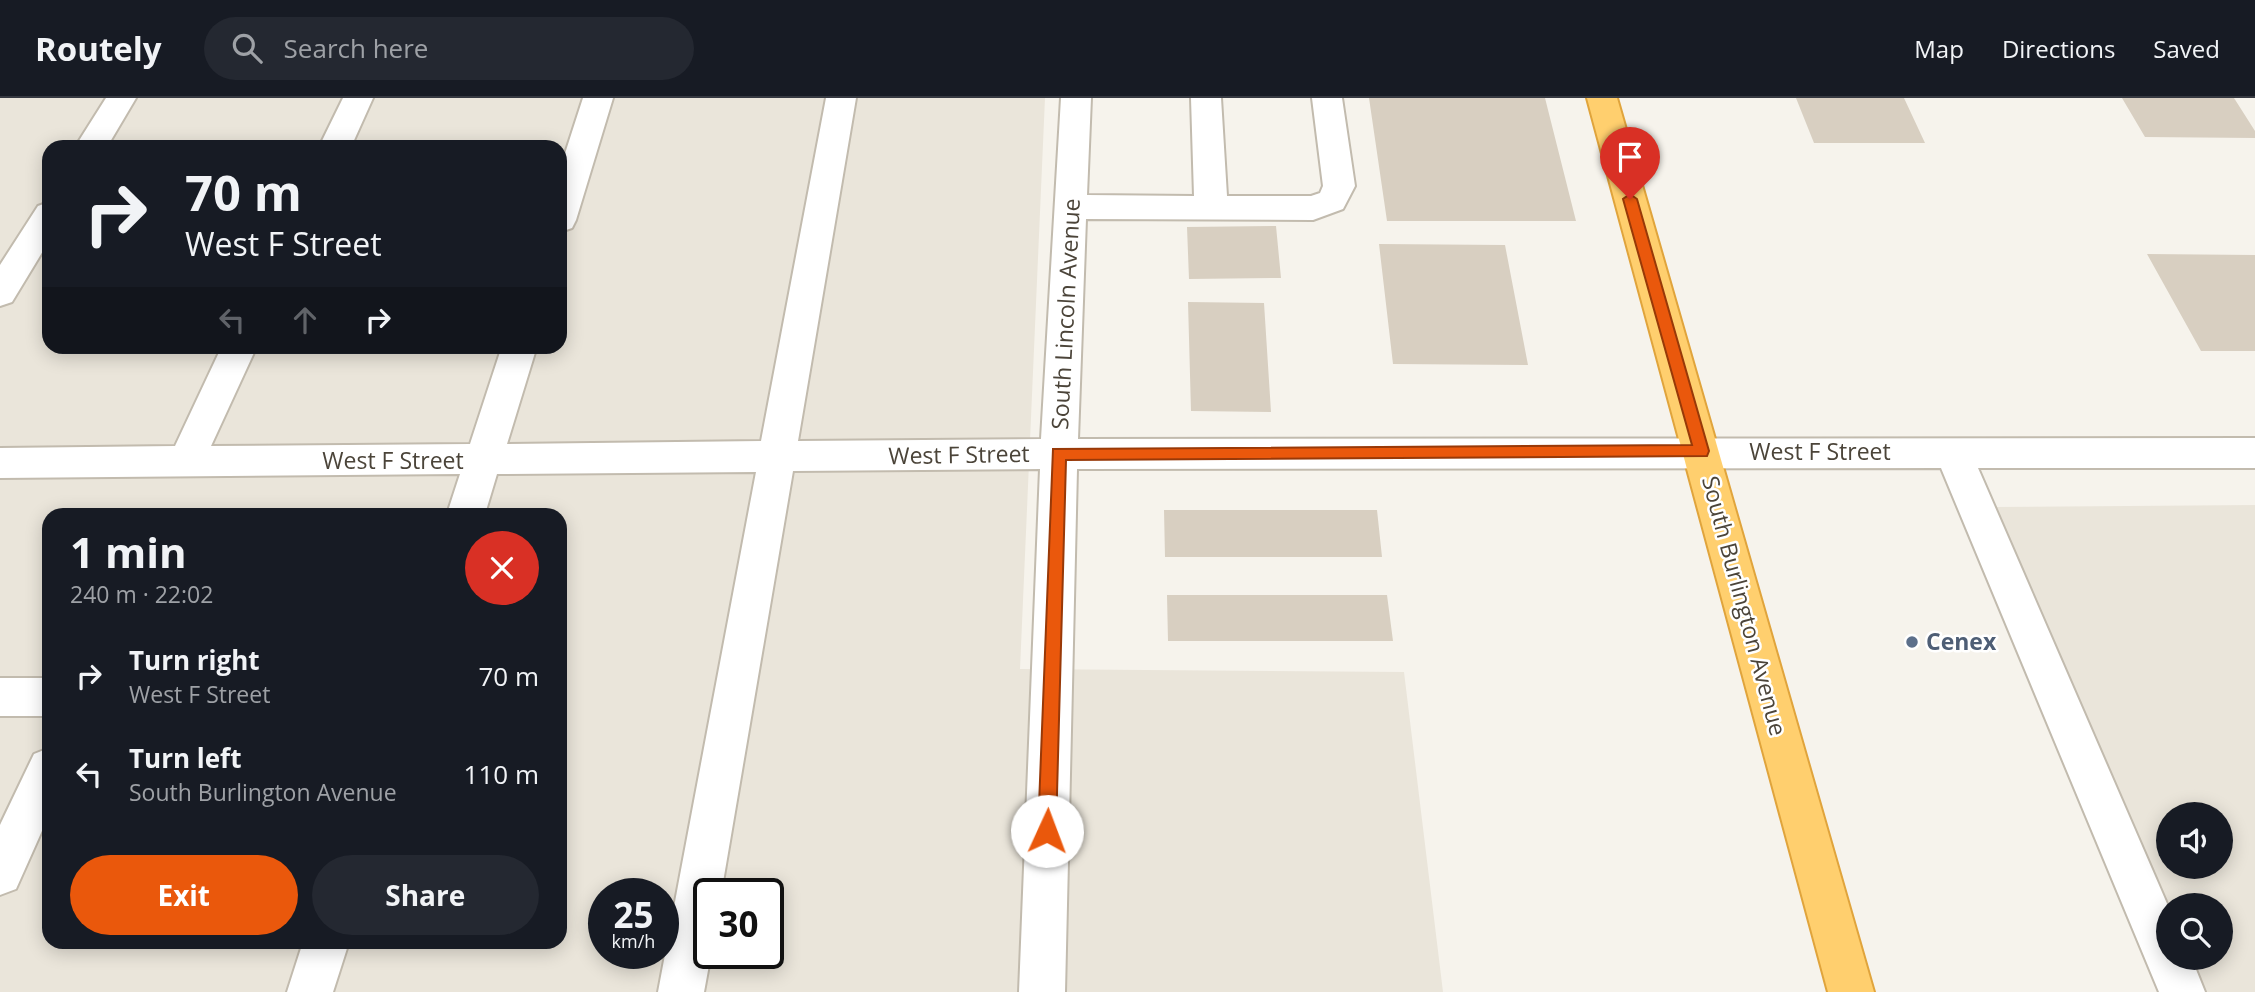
<!DOCTYPE html>
<meta charset="utf-8">
<style>
body{margin:0;font-family:"Open Sans",sans-serif;background:#242831;color:#f1f3f6;height:100vh;display:flex;flex-direction:column;font-size:26px;white-space:nowrap}
*{box-sizing:border-box;margin:0}
p{font-size:23px;color:#9ea1a6}
.icon{flex:none;width:38px;height:38px;fill:none;stroke:currentColor;stroke-width:2;stroke-linecap:round;stroke-linejoin:round}
.map{position:relative;flex:1;overflow:hidden}
.side{position:absolute;left:42px;top:410px;width:525px;height:441px;display:flex;flex-direction:column;background:#171b24;border-radius:21px;box-shadow:0 4px 18px #0003}
.side>*{flex:none}
.hud{position:absolute;left:42px;top:42px;width:525px;height:214px;border-radius:21px;box-shadow:0 4px 18px #0003;background:#171b24;color:#f1f3f6;overflow:hidden}
.fabs{position:absolute;left:2156px;top:704px;display:grid;gap:14px}
.fabs a{display:grid;place-items:center;width:77px;height:77px;border-radius:50%;background:#171b24;box-shadow:0 4px 18px #0003;font-size:35px}
.speed{position:absolute;left:588px;top:780px;display:flex;gap:14px;font-size:35px;font-weight:700;text-align:center}
.speed>*{display:grid;place-content:center;width:91px;height:91px;border-radius:50%;background:#171b24;box-shadow:0 4px 18px #0003;line-height:1}
.speed small{font-size:18px;font-weight:400}
.speed .limit{border:4px solid #111;border-radius:10px;background:#fff;color:#111}
.pin{position:absolute;display:grid;place-items:center;width:60px;height:60px;color:#fff;margin:-72px -30px;border-radius:50% 50% 50% 0;rotate:-45deg;box-shadow:0 0 7px #0007}
.pin .icon{rotate:45deg}
.me{position:absolute;width:77px;margin:-38px;rotate:2deg;stroke-linejoin:round;filter:drop-shadow(0 0 5px #0008)}
.turn{display:flex;align-items:center;gap:24px;height:147px;padding:0 28px;font-size:32px}
.turn .icon{width:91px;height:91px;stroke-width:2.5}
.turn b{display:block;font-size:49px;line-height:60px}
.lanes{display:flex;align-items:center;height:66px;padding:0 28px;background:#0003;justify-content:center;gap:35px;direction:ltr}
.lanes .off{opacity:.35}
.round{display:grid;place-items:center;flex:none;width:74px;height:74px;border-radius:37px;background:#242831}
.head{display:flex;align-items:center;justify-content:space-between;height:119px;padding:0 28px}
h1{font-size:42px;font-weight:700;line-height:52px}
.cta{display:flex;gap:14px;margin-top:auto;padding:14px 28px}
.cta a{flex:1;height:80px;border-radius:42px;background:#ea580c;color:#fff;font-size:28px;font-weight:700;line-height:80px;text-align:center}
.cta a+a{background:#242831;color:#f1f3f6}
ul{padding:0;list-style:none}
li{display:flex;align-items:center;gap:21px;height:98px;padding:0 28px}
li div{flex:1}
li b{display:block;font-size:26px}
li em{font-style:normal}
header{display:flex;align-items:center;gap:42px;box-sizing:border-box;height:98px;padding:0 35px;background:#171b24;border-bottom:2px solid #363941}
header strong{font-size:33px}
nav{display:flex;gap:38px;margin-inline-start:auto;font-size:24px}
.search{width:490px;height:63px;background:#242831;display:flex;align-items:center;gap:18px;box-sizing:border-box;padding:0 24px;border-radius:38px;color:#9ea1a6;font-size:26px}
.map>svg:first-child{display:block}
</style>
<header>
<strong>Routely</strong>
<div class="search"><svg class="icon" aria-label="search" viewBox="0 0 24 24"><circle cx="10" cy="10" r="6"/><path d="M15 15l6 6"/></svg>Search here</div>
<nav><a>Map</a><a>Directions</a><a>Saved</a></nav>
</header>
<div class="map">
<svg width="2255" height="894" viewBox="0 0 2255 894">
<rect width="100%" height="100%" fill="#f6f3ec"/>
<path fill="#eae5da" fill-rule="evenodd" d="M0,0H1045L1020,571L1404,574L1443,894H0ZM49,49H560V248H49ZM49,416H560V844H49ZM604,796H663V856H604ZM709,796H768V856H709Z
M2255,407V894H2206L2191,859H2221V807L2168,808L1995,409ZM2168,716H2221V768H2168Z"/>
<path fill="#d8cfc1" d="M1369,0H1545L1576,123H1387Z
M1796,0H1904L1925,45H1814Z
M2122,0H2234L2255,33V40L2145,39Z
M1276,128L1281,180L1189,181L1187,129Z
M1379,146L1505,147L1528,267L1393,266Z
M2147,156L2255,157V253H2201Z
M1188,204L1264,205L1271,314L1191,313Z
M1164,412H1377L1382,459H1165Z
M1167,497H1387L1393,543H1168Z"/>
<g fill="none" stroke-linecap="round" stroke-linejoin="round">
<g stroke="#c2bbae" stroke-width="4">
<path id="minor" d="M106,0H136L107,49H75Z
M343,0H373L351,49H319Z
M583,0H613L576,122L572,130L560,134V71Z
M826,0H856L798,343L1041,341L1061,0H1091L1087,97L1194,98L1191,0H1221L1227,98H1311L1320,95L1323,88L1312,0H1342L1355,88L1343,111L1313,122L1086,121L1078,341L2255,340V370H1978L2168,808V859H2191L2205,894H2159L1941,370L1077,371L1065,894H1019L1040,371L793,373L721,796H709L711,856L704,894H658L756,374L497,376L485,416H447L460,376L0,380V350L175,348L222,248H257L211,348L470,346L502,248H537L507,346L761,343Z
M49,104V143L12,204L0,208V167L38,108Z
M0,580H49V618H0Z
M49,650V717L16,791L0,797V727L34,656Z
M303,844H349L333,894H287Z"/>
</g>
<g stroke="#e0a43c" stroke-width="4">
<path id="highway" d="M1587,0H1617L1874,894H1828Z"/>
</g>
<use href="#minor" fill="#fff" fill-rule="evenodd"/>
<use href="#highway" fill="#ffcf6e" fill-rule="evenodd"/>
</g>
<path fill="#ea580c" stroke="#983908" stroke-width="2" d="M1630,96L1637,101L1709,353L1707,358L1066,362L1056,733L1053,739L1047,741L1040,739L1038,733L1053,351L1692,347L1623,101Z"/>
<circle fill="#5c6f8a" stroke="#fff" stroke-width="2.5" cx="1912" cy="544" r="7"/>
<g text-anchor="middle" stroke-width="5" stroke-linejoin="round" paint-order="stroke">
<g font-size="23" fill="#4b4439" stroke="#fff">
<text transform="translate(1066 216) rotate(-87)" y="8">South Lincoln Avenue</text>
<text x="1820" y="362">West F Street</text>
<text transform="translate(959 357) rotate(-1)" y="8">West F Street</text>
<text x="393" y="371">West F Street</text>
<text transform="translate(1744 508) rotate(75)" y="8">South Burlington Avenue</text>
</g>
<g font-size="23" font-weight="bold" fill="#4e5e75" stroke="#fff" text-anchor="start">
<text x="1926" y="552">Cenex</text>
</g>
</g>
</svg>
<div class="fabs">
<a><svg class="icon" aria-label="sound" viewBox="0 0 24 24"><path d="M4 9h4l5-4v14l-5-4H4zM17 9q2 3 0 6"/></svg></a>
<a><svg class="icon" aria-label="search" viewBox="0 0 24 24"><circle cx="10" cy="10" r="6"/><path d="M15 15l6 6"/></svg></a>
</div>
<div class="speed"><div>25<small>km/h</small></div><div class="limit">30</div></div>
<div class="pin" style="left:1630px;top:101px;background:#d93025"><svg class="icon" aria-label="arrive" viewBox="0 0 24 24"><path d="M6 21V4h12l-3 4 3 4H6"/></svg></div>
<svg class="me" style="left:1047px;top:733px" viewBox="-20 -20 40 40"><circle r="19" fill="#fff"/><path d="M0-13L10 11 0 6-10 11z" fill="#ea580c"/></svg>
<div class="hud">
<div class="turn"><svg class="icon" aria-label="right" viewBox="0 0 24 24"><path d="M7 20v-9h11M14 6l5 5-5 5"/></svg><div><b>70 m</b>West F Street</div></div>
<div class="lanes"><svg class="icon off" aria-label="left" viewBox="0 0 24 24"><path d="M17 20v-9H6M10 6l-5 5 5 5"/></svg><svg class="icon off" aria-label="ahead" viewBox="0 0 24 24"><path d="M12 20V5M6 11l6-6 6 6"/></svg><svg class="icon" aria-label="right" viewBox="0 0 24 24"><path d="M7 20v-9h11M14 6l5 5-5 5"/></svg></div>
</div>
<section class="side">
<div class="head"><div><h1>1 min</h1><p>240 m · 22:02</p></div><a class="round" style="background:#d93025;color:#fff"><svg class="icon" aria-label="close" viewBox="0 0 24 24"><path d="M6 6l12 12M18 6L6 18"/></svg></a></div>
<ul>
<li><svg class="icon" aria-label="right" viewBox="0 0 24 24"><path d="M7 20v-9h11M14 6l5 5-5 5"/></svg><div><b>Turn right</b><p>West F Street</p></div><em>70 m</em></li>
<li><svg class="icon" aria-label="left" viewBox="0 0 24 24"><path d="M17 20v-9H6M10 6l-5 5 5 5"/></svg><div><b>Turn left</b><p>South Burlington Avenue</p></div><em>110 m</em></li>
</ul>
<div class="cta"><a>Exit</a><a>Share</a></div>
</section>
</div>
